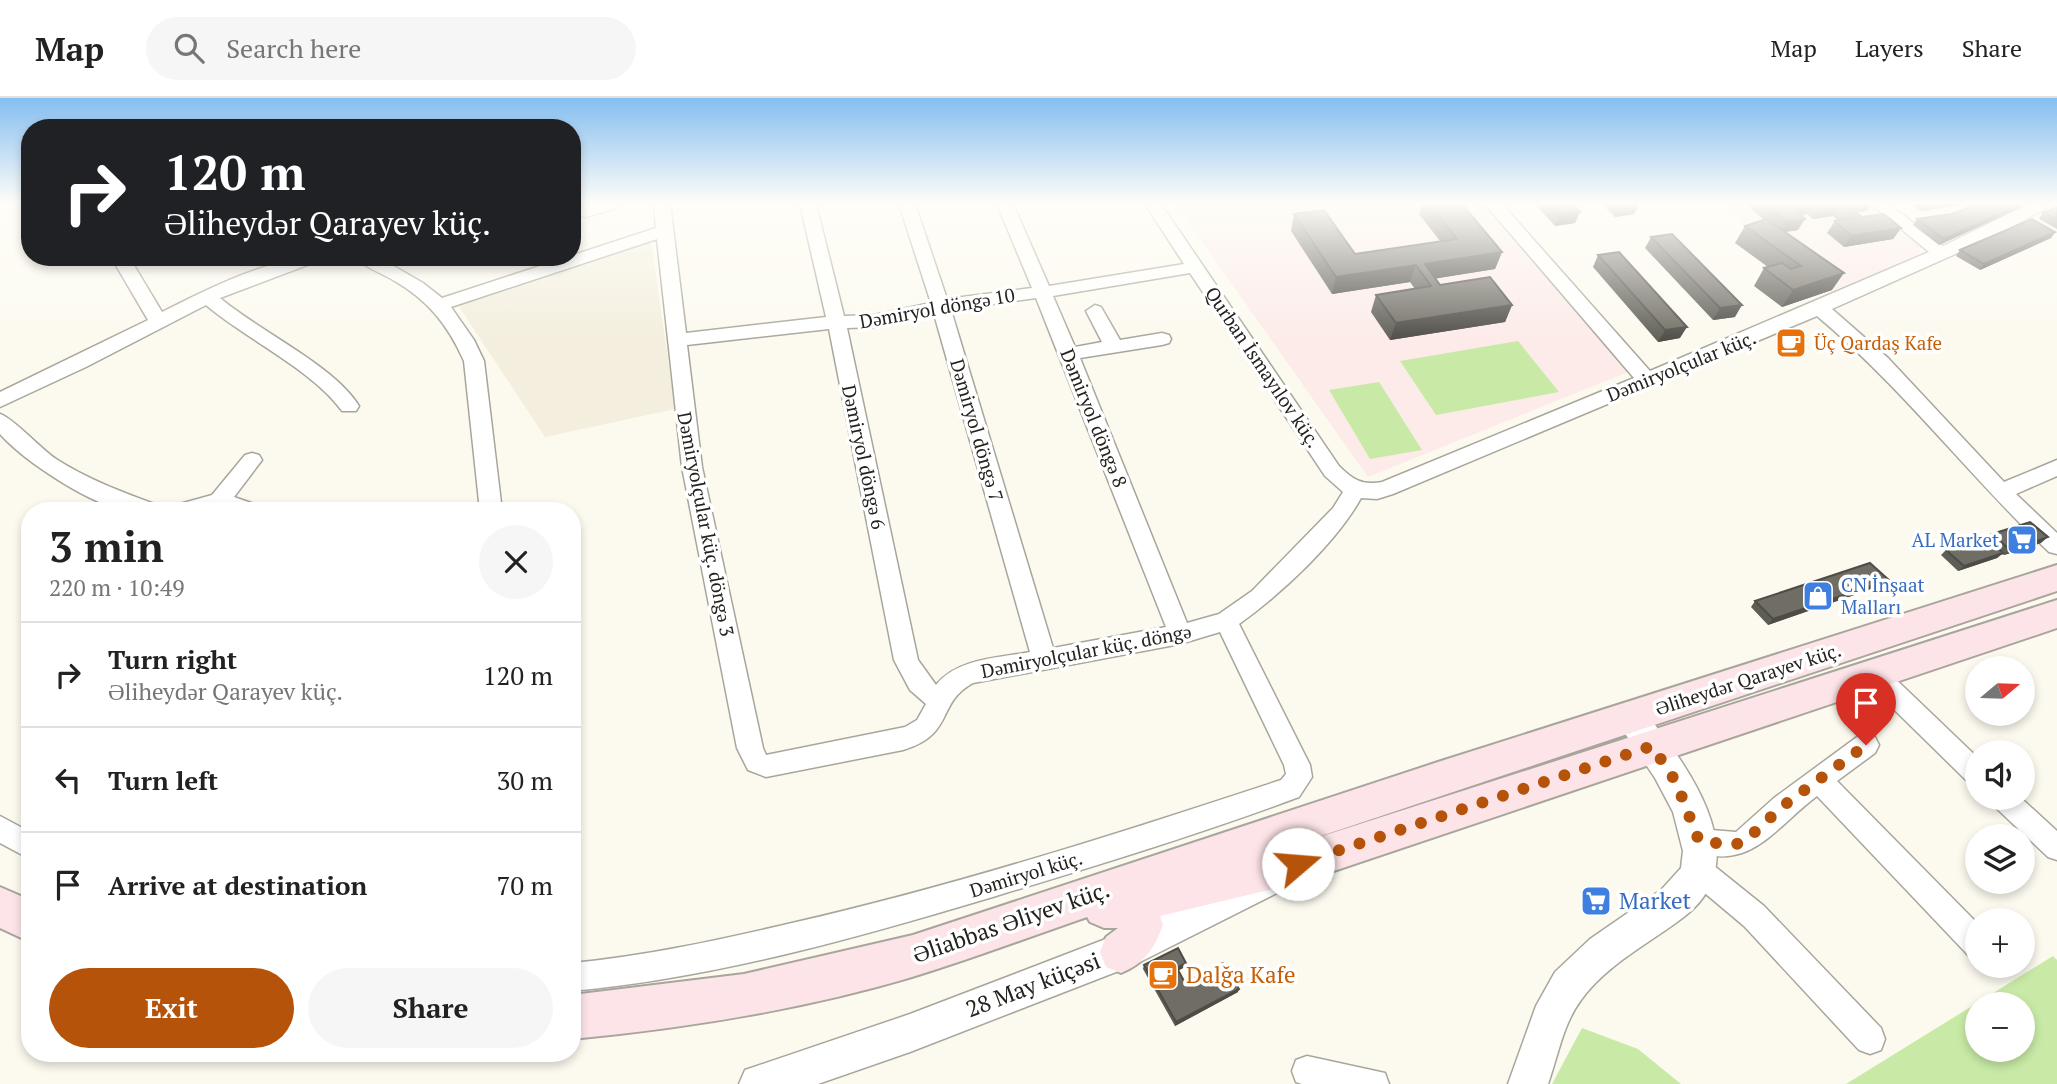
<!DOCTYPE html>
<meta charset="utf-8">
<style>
body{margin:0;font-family:"PT Serif",serif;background:#f6f6f6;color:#222;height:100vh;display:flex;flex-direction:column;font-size:26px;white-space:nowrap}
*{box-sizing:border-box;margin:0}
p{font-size:23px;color:#767676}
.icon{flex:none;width:38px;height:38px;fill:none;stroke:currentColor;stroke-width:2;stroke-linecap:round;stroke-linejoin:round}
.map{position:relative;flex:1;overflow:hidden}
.sheet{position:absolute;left:21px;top:404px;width:560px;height:560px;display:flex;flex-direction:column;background:#fff;border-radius:28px;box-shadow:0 4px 10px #0003}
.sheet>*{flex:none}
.banner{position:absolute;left:21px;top:21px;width:560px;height:147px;border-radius:28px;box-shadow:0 4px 10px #0003;background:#202124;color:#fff;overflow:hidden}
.needle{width:46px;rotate:71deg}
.controls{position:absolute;left:1965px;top:558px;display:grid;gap:14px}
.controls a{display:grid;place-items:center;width:70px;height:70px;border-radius:50%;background:#fff;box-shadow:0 4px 10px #0003;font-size:35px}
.pin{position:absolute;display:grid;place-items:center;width:60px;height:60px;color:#fff;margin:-72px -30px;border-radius:50% 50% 50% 0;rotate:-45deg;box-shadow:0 0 7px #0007}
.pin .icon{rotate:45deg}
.me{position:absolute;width:77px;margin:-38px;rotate:72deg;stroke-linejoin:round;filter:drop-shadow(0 0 5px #0008)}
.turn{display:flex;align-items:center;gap:24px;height:147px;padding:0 28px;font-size:32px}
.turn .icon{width:91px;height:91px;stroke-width:2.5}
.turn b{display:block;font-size:49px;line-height:60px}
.round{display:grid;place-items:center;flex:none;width:74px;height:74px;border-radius:37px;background:#f6f6f6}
.overview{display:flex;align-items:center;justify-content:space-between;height:119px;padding:0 28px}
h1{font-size:42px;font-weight:800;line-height:52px}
.cta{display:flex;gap:14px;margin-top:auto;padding:14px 28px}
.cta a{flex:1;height:80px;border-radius:42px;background:#b45309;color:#fff;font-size:28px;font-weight:800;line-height:80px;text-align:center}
.cta a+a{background:#f6f6f6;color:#222}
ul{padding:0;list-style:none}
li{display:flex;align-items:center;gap:21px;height:105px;padding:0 28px;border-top:2px solid #e0e0e0}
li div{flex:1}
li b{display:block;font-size:26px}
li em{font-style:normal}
header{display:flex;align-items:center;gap:42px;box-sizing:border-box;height:98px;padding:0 35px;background:#fff;border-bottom:2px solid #e0e0e0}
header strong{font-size:33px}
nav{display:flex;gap:38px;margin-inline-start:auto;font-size:24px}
.search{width:490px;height:63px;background:#f6f6f6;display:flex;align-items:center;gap:18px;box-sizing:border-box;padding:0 24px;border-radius:38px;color:#767676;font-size:26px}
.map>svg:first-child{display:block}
</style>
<header>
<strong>Map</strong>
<div class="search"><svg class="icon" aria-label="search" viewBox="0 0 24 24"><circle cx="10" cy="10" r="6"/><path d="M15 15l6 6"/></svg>Search here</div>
<nav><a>Map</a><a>Layers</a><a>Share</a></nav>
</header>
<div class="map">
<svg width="2057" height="986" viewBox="0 0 2057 986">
<rect width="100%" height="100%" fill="#fcfaef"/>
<path fill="#f3eedd" d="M651,142L675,311L545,339L458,207Z"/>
<path fill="#fcebe9" d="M1200,106H1483L1628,274L1368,379L1176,107Z
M1721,106H1869L1923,147L1918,157L1834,192L1752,134Z"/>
<path fill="#c8eaa6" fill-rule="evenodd" d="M1518,243L1559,294L1436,317L1400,263Z
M1379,284L1422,352L1370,361L1329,292Z
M2053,858L2057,862V986H1846ZM2023,906V952H1978V906Z
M1582,930L1638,951L1681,986H1552Z"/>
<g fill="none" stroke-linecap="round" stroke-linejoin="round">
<g stroke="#a8a69c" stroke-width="3">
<path id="minor" d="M572,106C588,109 603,105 619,106L617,110L586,119L572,116Z
M654,106H670L686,235L826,219L800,106H816L844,218L874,217L931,205L899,106H915L947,201L1032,190L997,106H1013L1049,188L1184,166L1145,106H1161L1339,368C1352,381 1362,388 1382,384L1634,280L1485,106H1502L1650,273L1929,154L1871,106H1889L1943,148L2029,106H2048L2046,110L1991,140L1832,211L1888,260L2004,384L2057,362V378L2016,396L2057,435V456L2049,454C1969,378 1902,289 1817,218L1393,396L1377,401L1361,400C1336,445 1281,496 1239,526L1310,667L1312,679L1299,699C1200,736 1098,767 996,798C859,839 716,880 572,893V865C646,858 719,842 792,825C958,787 1120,735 1281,682L1286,676L1284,667L1220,534L1180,546L973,585C935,606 956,636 903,652L766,679L748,672L737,650L682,369L657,141L451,209L474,242L484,263L502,413H480L464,263C448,227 428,202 393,182C381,175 364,169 355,159H378L423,185L442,200L656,130ZM1190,175L1325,378L1343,394L1333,410L1252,493L1219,516L1187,525L1080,260L1162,247L1169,245L1171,241L1169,237L1162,235L1120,242L1101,209L1095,207L1086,213L1102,244L1075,249L1053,198ZM1036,200L1166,529L1053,550L951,212ZM934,216L1030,554C1000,560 957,560 936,587L918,562L847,230L874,229ZM829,231L894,562L910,592L926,606L917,622L905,629L766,657L763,650L702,369L687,247Z
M111,159H129L162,214C208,191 270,159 321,159L318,163L220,200C259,233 335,268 359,308L356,313H342C313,272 246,241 206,207L86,269L0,309V294L148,222Z
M0,316C13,320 41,351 56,361C87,381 122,394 157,407L160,413C149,413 137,415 126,413C90,406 25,364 0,336Z
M252,355L259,357L262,362L234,399L257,407L260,413H173L176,407L212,397L245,357Z
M1875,567L1884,570L1978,660V688L1969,685L1866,584L1863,577L1866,570Z
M1866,636L1875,639L1879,647L1875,655L1837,683L1978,826V861L1968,857L1817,698C1773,731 1751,775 1690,752L1686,743L1690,734L1699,731L1736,734L1774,700L1857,639Z
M1990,700H2021L2057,733V762L2048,759L1994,708Z
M0,718L30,734V761L0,745Z
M1698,759L1708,763L1764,808L1881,930L1885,941L1881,952L1870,956L1859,952L1744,828L1688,781L1684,772L1688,763Z
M1307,958L1385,975L1389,986H1302L1296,984L1292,973L1296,962Z"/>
</g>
<g stroke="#a8a69c" stroke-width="3">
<path id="tertiary" d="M1630,605L1641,609C1684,663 1760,760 1685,818C1650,845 1607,866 1581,902C1563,926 1558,958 1548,986H1508L1536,908L1555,874L1590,841L1661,792L1681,770L1683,753L1673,714L1655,680L1614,619L1619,609Z
M1264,766L1277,771L1282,783L1277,795L1134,867L910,954L818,986H739L745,972L910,916L1111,839Z"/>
</g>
<g stroke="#a8a69c" stroke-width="4">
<path id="secondary" d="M2057,467V493L1282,751L2057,502V530L1298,785L1160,818L1163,827C1154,851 1145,865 1121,875L1106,869L1100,854L1106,839L1118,830H1104L1090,824L1087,819C1029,839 971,861 912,879C801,912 687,930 572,941V897L744,876L913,837L1438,664Z
M0,789L30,802V844L0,830Z"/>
</g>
<use href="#minor" fill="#fff" fill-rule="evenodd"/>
<use href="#tertiary" fill="#fff" fill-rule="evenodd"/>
<use href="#secondary" fill="#fde4e8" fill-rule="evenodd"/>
</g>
<path fill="#5f5e56" d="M1422,106H1462L1502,154L1495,171L1436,180L1440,187L1512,207L1505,224L1390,242L1371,214L1376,197L1415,191L1410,184L1332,196L1291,133L1294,116L1355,156L1440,143L1419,116Z
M1535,106H1573L1580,114L1575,125L1555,128Z
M1602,106H1639L1634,116L1615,119Z
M1746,106H1872L1867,113L1857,114L1862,119L1901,130L1893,141L1844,149L1827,135L1835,123H1838L1833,118L1813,121L1807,116L1801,117L1798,132L1785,134L1832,192L1782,209L1754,188L1764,170L1768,169L1735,145L1745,128L1764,122Z
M1911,106H1965L1921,113Z
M2024,108L1939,147L1913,127L1917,121Z
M2057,109V131L2039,121L2043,115Z
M2055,134L2051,140L1980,172L1956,158L1960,152Z
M1651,139L1735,219L1713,222L1645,150Z
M1598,157L1680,240L1658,244L1593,169Z
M1992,436L2041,445L2004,457L2002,456L1997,460L1958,473L1941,457L1946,452L1987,441Z
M1889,482L1883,487L1768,527L1751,509L1755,503Z
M1186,865L1185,869L1178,872L1185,885L1238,894L1175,928L1143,871L1144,867Z"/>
<path fill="#4e4c46" d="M1631,106H1639L1634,116L1615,119L1620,107Z
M1804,106H1814L1807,116L1784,119L1791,108Z
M1840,106L1833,118L1813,121L1821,109Z
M1846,106H1872L1867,113L1851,115Z
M1935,106H1965L1921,113L1925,107Z
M2021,106H2026L2024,108L1939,147L1944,141Z
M1580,114L1575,125L1555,128L1560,116Z
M1805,121L1798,132L1778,135L1786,124Z
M1901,130L1893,141L1844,149L1851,138Z
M2055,134L2051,140L1980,172L1984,166Z
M1502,154L1495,171L1427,182L1425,166Z
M1416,167L1410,184L1332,196L1336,179Z
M1844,175L1832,192L1782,209L1793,192Z
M1512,207L1505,224L1390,242L1396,225Z
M1742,207L1735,219L1713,222L1720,210Z
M1687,229L1680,240L1658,244L1665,232Z
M2048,439L2041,445L2004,457L2010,452Z
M2003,455L1997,460L1958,473L1964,468Z
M1889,482L1883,487L1768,527L1773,521Z
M1186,865L1185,869L1176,874L1177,870Z
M1239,891L1238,894L1175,928L1176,924Z"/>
<path fill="#6f6d64" stroke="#4e4c46" stroke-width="2" d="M1430,106H1462L1502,154L1425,166L1440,187L1490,179L1512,207L1396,225L1376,197L1431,188L1416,167L1336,179L1294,116L1324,112L1355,156L1457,141Z
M1550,106H1573L1580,114L1560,116Z
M1765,106H1804L1791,108L1805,121L1786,124Z
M1816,106H1846L1862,119L1884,116L1901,130L1851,138L1835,123L1856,120L1840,106L1821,109Z
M1977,106H2021L1944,141L1917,121L1952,116Z
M2057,109V122L2043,115Z
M1766,121L1844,175L1793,192L1764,170L1782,165L1791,171L1801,168L1745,128Z
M2032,121L2055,134L1984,166L1960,152Z
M1672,136L1742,207L1720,210L1651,139Z
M1619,154L1687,229L1665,232L1598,157Z
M2030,424L2048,439L2010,452L1992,436Z
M1985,439L2003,455L1964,468L1946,452Z
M1870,465L1889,482L1773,521L1755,503Z
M1178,850L1186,865L1177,870L1185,885L1223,865L1239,891L1176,924L1144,867Z"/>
<linearGradient id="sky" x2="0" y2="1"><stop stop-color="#85bef0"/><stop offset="0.43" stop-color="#fefdf8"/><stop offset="1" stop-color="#fefdf8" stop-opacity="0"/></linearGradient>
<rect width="2057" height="244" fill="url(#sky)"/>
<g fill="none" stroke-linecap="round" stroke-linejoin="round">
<path stroke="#b45309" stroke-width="12" stroke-dasharray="0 21.6" d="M1298,766L1652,648L1676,684L1699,743L1734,747L1745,743L1783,708L1866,647"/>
</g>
<defs>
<g id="cafe-square" transform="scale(1.575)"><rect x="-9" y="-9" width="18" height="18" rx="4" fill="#e8710a" stroke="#fff"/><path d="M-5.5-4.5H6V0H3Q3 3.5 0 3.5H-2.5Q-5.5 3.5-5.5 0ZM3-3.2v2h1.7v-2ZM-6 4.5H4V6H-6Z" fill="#fff"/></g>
<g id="supermarket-square" transform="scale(1.575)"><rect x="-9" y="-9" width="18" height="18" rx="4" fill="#3f7fe0" stroke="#fff"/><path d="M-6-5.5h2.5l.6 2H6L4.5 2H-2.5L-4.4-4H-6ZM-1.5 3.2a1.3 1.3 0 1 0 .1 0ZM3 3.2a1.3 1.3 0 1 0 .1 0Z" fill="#fff"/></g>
<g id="shop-square" transform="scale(1.575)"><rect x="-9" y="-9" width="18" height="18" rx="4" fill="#3f7fe0" stroke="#fff"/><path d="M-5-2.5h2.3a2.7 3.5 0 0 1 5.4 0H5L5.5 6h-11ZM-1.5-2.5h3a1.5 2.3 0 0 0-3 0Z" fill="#fff"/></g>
</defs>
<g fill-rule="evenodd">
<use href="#cafe-square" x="1791" y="245"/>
<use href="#supermarket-square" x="2022" y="442"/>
<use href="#shop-square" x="1818" y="498"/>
<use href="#supermarket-square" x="1596" y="803"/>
<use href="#cafe-square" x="1163" y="877"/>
</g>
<g text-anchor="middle" stroke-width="7" stroke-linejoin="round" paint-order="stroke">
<g font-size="19" fill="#23221f" stroke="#fff">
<text transform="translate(937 210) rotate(-10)" y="7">Dəmiryol döngə 10</text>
<text transform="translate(1681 268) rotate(-22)" y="7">Dəmiryolçular küç.</text>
<text transform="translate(1263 269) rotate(56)" y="7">Qurban İsmayılov küç.</text>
<text transform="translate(1094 320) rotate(68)" y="7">Dəmiryol döngə 8</text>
<text transform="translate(977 332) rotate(74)" y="7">Dəmiryol döngə 7</text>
<text transform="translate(864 359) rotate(78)" y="7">Dəmiryol döngə 6</text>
<text transform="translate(706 426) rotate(79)" y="7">Dəmiryolçular küç. döngə 3</text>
<text transform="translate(1086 553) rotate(-11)" y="7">Dəmiryolçular küç. döngə</text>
<text transform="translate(1748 581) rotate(-18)" y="7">Əliheydər Qarayev küç.</text>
<text transform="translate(1026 776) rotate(-17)" y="7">Dəmiryol küç.</text>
</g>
<g font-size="19" fill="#c56008" stroke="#fff" text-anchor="start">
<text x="1814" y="252">Üç Qardaş Kafe</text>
</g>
<g font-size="19" fill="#366cbe" stroke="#fff" text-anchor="end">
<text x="1999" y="449">AL Market</text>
<text x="1841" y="494" text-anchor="start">CN İnşaat<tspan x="1841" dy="22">Malları</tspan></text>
</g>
<g font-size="23" fill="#366cbe" stroke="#fff" text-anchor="start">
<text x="1619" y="811">Market</text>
</g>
<g font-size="23" fill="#23221f" stroke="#fff">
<text transform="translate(1011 824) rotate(-19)" y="8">Əliabbas Əliyev küç.</text>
<text transform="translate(1033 887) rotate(-21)" y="8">28 May küçəsi</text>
</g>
<g font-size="23" fill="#c56008" stroke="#fff" text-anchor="start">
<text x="1186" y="885">Dalğa Kafe</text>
</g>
</g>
</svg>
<div class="controls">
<a><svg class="needle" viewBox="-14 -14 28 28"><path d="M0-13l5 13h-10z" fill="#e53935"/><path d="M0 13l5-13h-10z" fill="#767676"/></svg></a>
<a><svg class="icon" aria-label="sound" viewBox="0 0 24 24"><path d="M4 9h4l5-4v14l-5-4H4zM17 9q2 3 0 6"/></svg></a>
<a><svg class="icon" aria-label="layers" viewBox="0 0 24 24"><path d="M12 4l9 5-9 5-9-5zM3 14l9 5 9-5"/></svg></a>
<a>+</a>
<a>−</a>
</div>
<div class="pin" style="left:1866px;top:647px;background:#d93025"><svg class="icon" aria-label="arrive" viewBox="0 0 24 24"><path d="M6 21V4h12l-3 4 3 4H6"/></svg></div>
<svg class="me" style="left:1298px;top:766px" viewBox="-20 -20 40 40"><circle r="19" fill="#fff"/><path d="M0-13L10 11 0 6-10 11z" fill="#b45309"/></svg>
<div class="banner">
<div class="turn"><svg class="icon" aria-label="right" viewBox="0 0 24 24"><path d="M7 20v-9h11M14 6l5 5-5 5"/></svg><div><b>120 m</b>Əliheydər Qarayev küç.</div></div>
</div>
<section class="sheet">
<div class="overview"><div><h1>3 min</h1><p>220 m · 10:49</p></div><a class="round"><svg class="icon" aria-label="close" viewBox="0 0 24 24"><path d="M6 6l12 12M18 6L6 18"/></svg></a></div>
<ul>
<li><svg class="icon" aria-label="right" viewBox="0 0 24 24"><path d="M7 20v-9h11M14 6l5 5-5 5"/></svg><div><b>Turn right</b><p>Əliheydər Qarayev küç.</p></div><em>120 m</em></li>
<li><svg class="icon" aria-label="left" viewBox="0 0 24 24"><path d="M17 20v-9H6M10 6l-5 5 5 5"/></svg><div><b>Turn left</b></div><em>30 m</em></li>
<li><svg class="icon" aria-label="arrive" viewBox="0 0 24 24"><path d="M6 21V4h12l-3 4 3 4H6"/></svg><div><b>Arrive at destination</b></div><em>70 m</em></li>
</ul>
<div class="cta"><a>Exit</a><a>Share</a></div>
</section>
</div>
